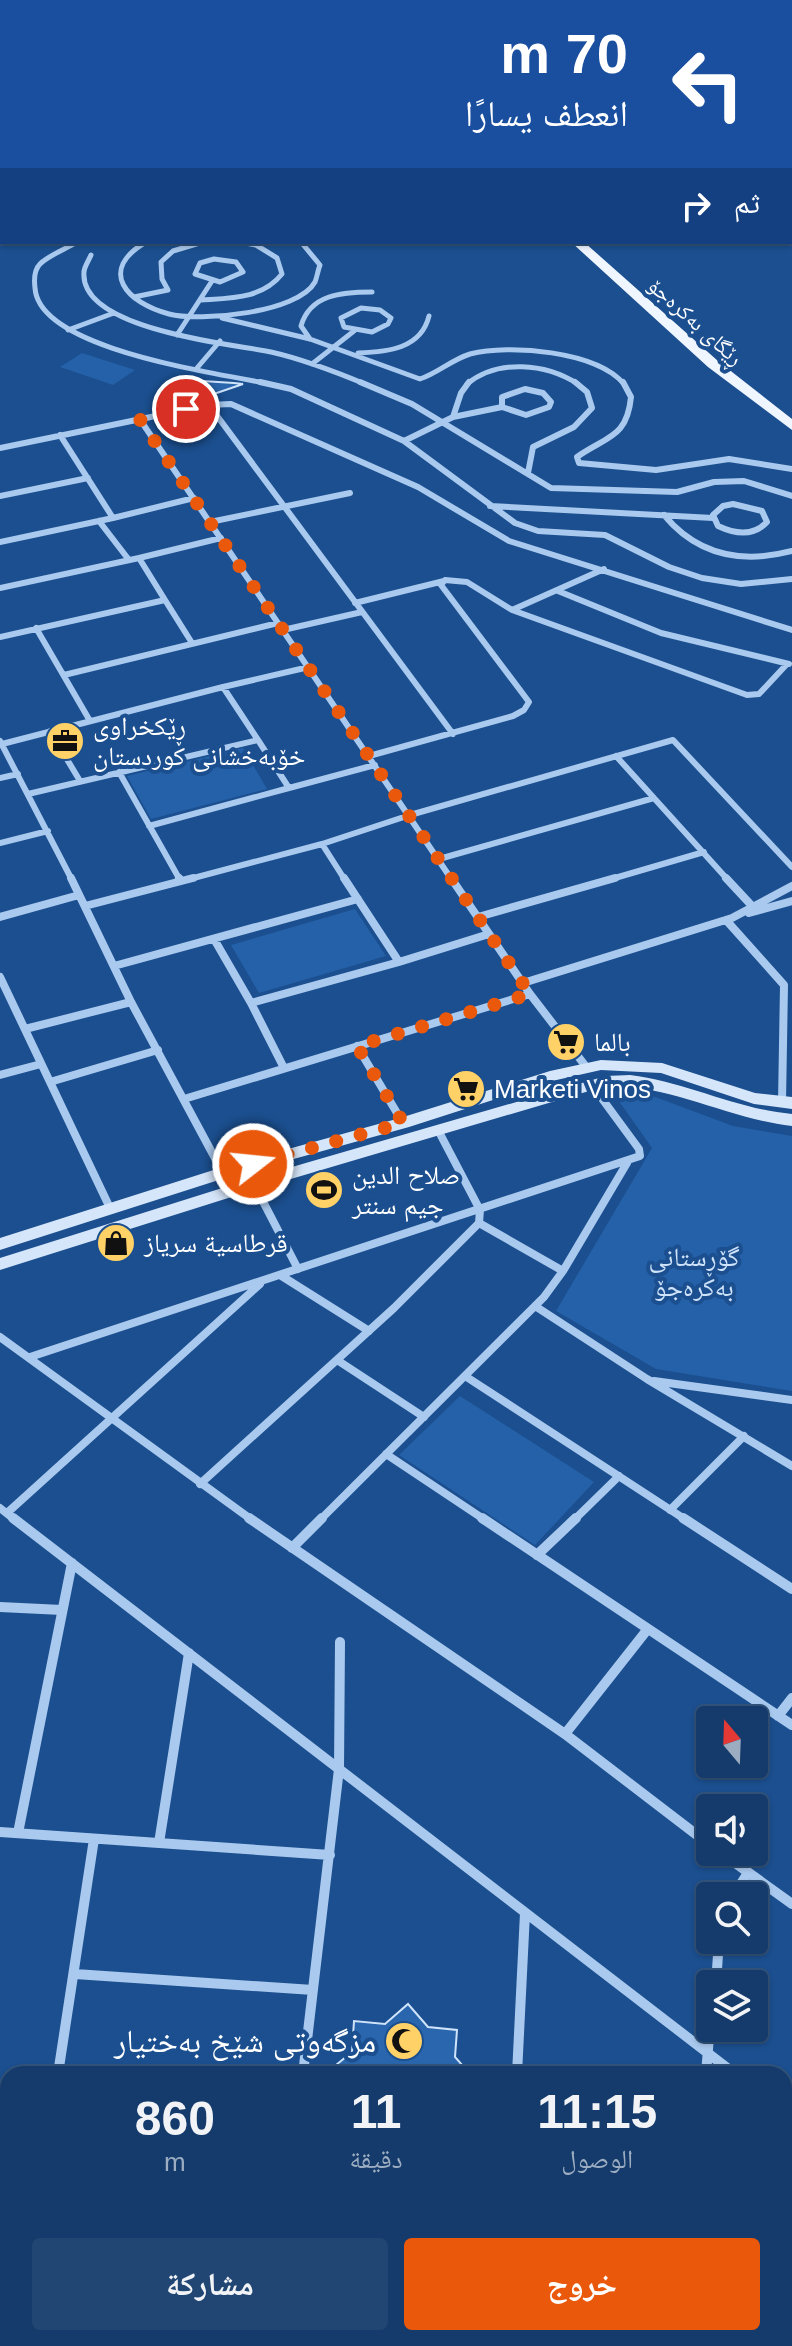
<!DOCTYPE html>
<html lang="ar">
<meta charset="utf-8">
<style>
body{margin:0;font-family:Arial,"Noto Naskh Arabic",sans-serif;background:#214673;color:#f1f3f6;direction:rtl;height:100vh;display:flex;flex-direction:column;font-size:30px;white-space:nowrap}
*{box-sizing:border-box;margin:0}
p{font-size:26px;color:#9dadc1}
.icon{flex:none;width:44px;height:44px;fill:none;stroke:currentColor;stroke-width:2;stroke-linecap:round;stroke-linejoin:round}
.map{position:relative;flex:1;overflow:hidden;direction:ltr}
.side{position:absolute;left:0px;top:2066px;width:792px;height:280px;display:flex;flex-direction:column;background:#143b6b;border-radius:24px 24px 0 0;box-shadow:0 2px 6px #0004,0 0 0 2px #33557e;direction:rtl}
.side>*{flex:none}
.guide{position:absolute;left:0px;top:0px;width:792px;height:244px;box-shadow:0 2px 6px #0004,0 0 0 2px #33557e;direction:rtl;background:#1a4fa0;color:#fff;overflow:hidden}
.needle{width:52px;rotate:341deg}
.fabs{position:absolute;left:696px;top:1706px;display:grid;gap:16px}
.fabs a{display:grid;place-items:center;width:72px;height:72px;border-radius:8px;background:#143b6b;box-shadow:0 2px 6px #0004,0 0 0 2px #33557e;font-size:40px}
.pin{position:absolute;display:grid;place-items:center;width:68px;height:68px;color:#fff;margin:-34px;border:4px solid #fff;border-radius:50%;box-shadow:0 2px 8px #0007}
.me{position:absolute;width:88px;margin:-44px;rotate:74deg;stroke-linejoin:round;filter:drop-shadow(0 0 6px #0008)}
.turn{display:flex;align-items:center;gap:28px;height:168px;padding:0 32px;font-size:36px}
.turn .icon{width:104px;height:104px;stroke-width:2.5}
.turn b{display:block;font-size:56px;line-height:68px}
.then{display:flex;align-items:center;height:76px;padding:0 32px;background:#0003;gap:16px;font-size:30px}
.eta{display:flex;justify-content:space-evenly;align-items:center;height:136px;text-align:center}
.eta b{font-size:48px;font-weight:800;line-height:56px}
.primary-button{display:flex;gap:16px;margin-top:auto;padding:16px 32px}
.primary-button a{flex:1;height:92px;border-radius:8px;background:#ea580c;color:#fff;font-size:32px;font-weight:800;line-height:92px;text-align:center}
.primary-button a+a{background:#214673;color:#f1f3f6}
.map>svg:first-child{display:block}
</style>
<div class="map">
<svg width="792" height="2346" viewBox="0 0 792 2346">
<rect width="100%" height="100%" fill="#1b4f8f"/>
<path fill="#2461a8" d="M82,353L135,370L113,385L60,367Z
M243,748L267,789L151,819L127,776Z
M355,909L386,956L259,993L231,945Z
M614,1094L650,1095L733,1126L792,1136V1391L656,1369L556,1311L652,1148Z
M460,1396L594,1482L535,1545L399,1455Z"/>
<path fill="#2a66ad" stroke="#cfe3fa" stroke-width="2" d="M186,380L234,383L243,384L208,396L181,395Z
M408,2004L428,2027L457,2030L455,2057L470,2074H325L352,2052L354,2021L385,2024Z"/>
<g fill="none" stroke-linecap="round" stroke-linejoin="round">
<path stroke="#a9c9ee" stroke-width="5" d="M77,242C66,249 49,255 40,264C34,270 34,280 35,288C39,350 219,373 269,384
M146,242C97,271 127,303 169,314C200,322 298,313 315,282C317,277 318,270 320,265L301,242
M91,255C89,260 84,267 84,272C79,330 233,344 271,352C302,359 336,372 365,384
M214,259L236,262L243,272L220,282L195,274L200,263Z
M134,297L168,290L162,279L161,262L173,251L203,242
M201,300C231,298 262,299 282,274L277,258L256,245L240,242
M361,308L380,310L391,318L388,324L372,332L344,327L341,318Z
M222,318L310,339L420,379C438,373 451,360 470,354C509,344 597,351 624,384
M68,330L114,313
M177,335L212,281
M310,339L301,326C310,294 343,292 372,292
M358,353C387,352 421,349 429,316
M312,364L354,331
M197,368L220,341
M467,384C498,359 545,363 578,384"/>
<path stroke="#a9c9ee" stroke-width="6" d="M260,382L291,389L404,441L515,523L538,531L605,535L669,567L702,578L741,584L792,579
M360,382L412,404L551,488L677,492L714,482L744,481L792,496
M623,382L631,397C627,438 607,436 577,457L579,463L656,470L729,459L792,469
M525,389L543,393L551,402L549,407L526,415L502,407V397Z
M209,405L453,734
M453,417L502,407
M139,418L452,880
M404,441L453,417L461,393L469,382
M0,448L209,405L231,404L418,487L509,541L792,630
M528,473L533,447L574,427L592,408L587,392L575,382
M0,496L88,478
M733,504L762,511L767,522C753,537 735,534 718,526L713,515L723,506Z
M490,506L713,518
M664,515C698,556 742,564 792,551
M113,518L194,498
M99,521L129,560
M210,522L350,493
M0,542L113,518L60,435
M0,588L139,558
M558,591L661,633L789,664
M165,600L192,643
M355,603L444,581
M512,610L747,695L759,694L787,664
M36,628L90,721
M283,630L362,612
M0,637L165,600L139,558L221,538
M64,675L278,623
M50,731L80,781
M0,741L72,880
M2,744L223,687
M369,756L513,716L524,710L529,702L441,585L445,580L467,582L512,610L604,569
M616,756L728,880
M119,772L180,880
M0,778L18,774
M289,788L375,765
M28,794L258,740L223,687L309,667
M149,826L289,788L258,740
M0,843L48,831
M322,844L410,815L673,740L792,867
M439,859L654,798
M186,880L322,844L345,880
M608,880L704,852"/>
<path stroke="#a9c9ee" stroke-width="8" d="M71,878L131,1002L223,1173
M179,878L181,881
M344,878L399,962L489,934
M451,878L530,994L587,1068
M726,878L753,907
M85,906L193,878
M749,913L792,901
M0,917L79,895
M478,917L615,878
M726,920L784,985L782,1103
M214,939L251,1003
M114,966L358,899
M0,977L110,1208
M523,983L732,918L792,886
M25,1029L131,1002
M357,1046L403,1123
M284,1068L251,1003L399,962
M0,1075L41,1064
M50,1082L158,1050
M184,1099L530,994
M254,1184L298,1269
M479,1223L563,1271
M280,1275L369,1331
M535,1306L647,1379L792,1466
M0,1337L252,1520
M30,1357L640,1156L639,1149L592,1085
M337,1360L424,1417
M465,1376L686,1520
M654,1381L792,1400
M386,1454L485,1520
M200,1484L394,1308L479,1223L480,1210L438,1130
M0,1508L15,1520
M670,1510L744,1436
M7,1513L260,1284
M320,1520L544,1297L563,1271L627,1163
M574,1520L619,1476"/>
<path stroke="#a9c9ee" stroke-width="10" d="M13,1518L735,2074
M249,1518L565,1734L710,1845
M482,1518L792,1725
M683,1518L792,1589
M292,1548L322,1518
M537,1555L576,1518
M0,1607L62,1610
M778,1716L792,1698
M565,1734L647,1630
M0,1832L330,1855
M18,1833L72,1563
M159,1843L189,1653
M720,1852L792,1904
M733,1896L748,1873
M75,1974L313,1990
M716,1984L719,1940
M58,2074L94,1839
M303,2074L339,1769L340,1642
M517,2074L525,1913
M706,2074L710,2024
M784,2112L792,2118
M0,2182H8
M784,2333L792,2339
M707,2338V2346
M187,2346L188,2338"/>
<path fill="#d6e6fa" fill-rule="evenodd" d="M601,1060L662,1063L755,1093L792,1097V1109L754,1104L661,1073L601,1070L552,1081L409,1127L225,1178L0,1250V1238L223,1167L400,1118L550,1071Z
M630,1075C686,1082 736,1109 792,1114V1126C728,1119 671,1084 606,1086L257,1189L0,1270V1258L254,1178L606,1076Z"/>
<path fill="#f0f6ff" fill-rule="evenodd" d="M524,0H569L570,2H523Z
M790,27H792V33H790Z
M571,242H584L718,361L792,419V430L708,367Z"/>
<path fill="#f8faff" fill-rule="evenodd" d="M65,0H105L63,2Z
M354,0H379L381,2H356Z
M567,0H589L591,2H569Z
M0,3H2V11H0Z
M2,21V29L0,30V22Z
M790,36L792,37V45L790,44Z
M790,57H792V65H790Z
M790,73H792V81H790Z"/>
</g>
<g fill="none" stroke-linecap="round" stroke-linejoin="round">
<path stroke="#ea580c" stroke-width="14" stroke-dasharray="0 25.2" d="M186,409L139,418L530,994L357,1046L403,1123L253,1164"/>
</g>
<defs>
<g id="office-disc" transform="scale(2)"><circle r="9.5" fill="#ffd166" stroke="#1b4f8f"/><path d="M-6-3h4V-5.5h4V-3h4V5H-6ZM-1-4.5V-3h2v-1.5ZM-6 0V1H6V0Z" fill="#111"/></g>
<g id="supermarket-disc" transform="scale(2)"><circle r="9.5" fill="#ffd166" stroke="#1b4f8f"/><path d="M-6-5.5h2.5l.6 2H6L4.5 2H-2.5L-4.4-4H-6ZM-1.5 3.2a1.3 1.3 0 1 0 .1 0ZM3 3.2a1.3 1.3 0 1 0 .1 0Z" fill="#111"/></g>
<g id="stadium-disc" transform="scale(2)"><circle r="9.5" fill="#ffd166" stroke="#1b4f8f"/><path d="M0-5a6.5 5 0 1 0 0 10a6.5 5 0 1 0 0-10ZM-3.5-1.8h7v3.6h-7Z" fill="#111"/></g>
<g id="shop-disc" transform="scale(2)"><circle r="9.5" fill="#ffd166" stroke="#1b4f8f"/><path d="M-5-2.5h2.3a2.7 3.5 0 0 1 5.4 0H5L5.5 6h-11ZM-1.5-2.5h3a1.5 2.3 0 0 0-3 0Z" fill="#111"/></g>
<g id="mosque-disc" transform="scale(2)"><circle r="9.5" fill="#ffd166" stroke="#1b4f8f"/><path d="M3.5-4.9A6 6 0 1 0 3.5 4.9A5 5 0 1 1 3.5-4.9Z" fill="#111"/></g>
</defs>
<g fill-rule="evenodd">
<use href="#office-disc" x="65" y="741"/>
<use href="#supermarket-disc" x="566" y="1042"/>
<use href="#supermarket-disc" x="466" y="1089"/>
<use href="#stadium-disc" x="324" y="1190"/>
<use href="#shop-disc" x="116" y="1243"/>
<use href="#mosque-disc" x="404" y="2041"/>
</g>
<g text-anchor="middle" stroke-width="8" stroke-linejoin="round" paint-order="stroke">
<g font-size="22" fill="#fff" stroke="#1b4f8f">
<text transform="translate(696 321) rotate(42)" y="8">ڕێگای بەکرەجۆ</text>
</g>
<g font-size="26" fill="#fff" stroke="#1b4f8f" text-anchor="start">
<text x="93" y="735">ڕێکخراوی<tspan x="93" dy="30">خۆبەخشانی کوردستان</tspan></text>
<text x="594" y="1051">بالما</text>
<text x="494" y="1098">Marketi Vinos</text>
<text x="352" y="1184">صلاح الدين<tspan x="352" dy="30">جيم سنتر</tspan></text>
<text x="144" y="1252">قرطاسية سرياز</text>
</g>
<g font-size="26" fill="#cfe3fa" stroke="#1b4f8f">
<text x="694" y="1266">گۆڕستانی<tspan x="694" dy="30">بەکرەجۆ</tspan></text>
</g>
<g font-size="32" fill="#fff" stroke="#1b4f8f" text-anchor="end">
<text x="376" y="2052">مزگەوتی شێخ بەختیار</text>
</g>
</g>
</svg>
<div class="fabs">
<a><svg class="needle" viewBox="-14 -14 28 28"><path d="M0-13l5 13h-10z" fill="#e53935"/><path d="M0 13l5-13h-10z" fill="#9dadc1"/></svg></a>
<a><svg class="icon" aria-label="sound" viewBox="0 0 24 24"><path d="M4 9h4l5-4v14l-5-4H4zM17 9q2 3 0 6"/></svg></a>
<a><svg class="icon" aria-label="search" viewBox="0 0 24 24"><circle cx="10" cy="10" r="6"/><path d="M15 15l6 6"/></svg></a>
<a><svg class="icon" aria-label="layers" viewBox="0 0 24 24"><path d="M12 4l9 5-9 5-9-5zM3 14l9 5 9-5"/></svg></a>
</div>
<div class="pin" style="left:186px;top:409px;background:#d93025"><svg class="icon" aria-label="arrive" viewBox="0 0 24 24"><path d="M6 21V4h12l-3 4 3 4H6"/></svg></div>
<svg class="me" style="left:253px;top:1164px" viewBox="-20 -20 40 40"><circle r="17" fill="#ea580c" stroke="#fff" stroke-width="3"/><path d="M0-11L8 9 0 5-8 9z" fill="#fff"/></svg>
<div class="guide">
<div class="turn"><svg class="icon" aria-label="left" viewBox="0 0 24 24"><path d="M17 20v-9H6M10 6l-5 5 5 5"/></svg><div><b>70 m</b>انعطف يسارًا</div></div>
<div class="then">ثم<svg class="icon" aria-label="right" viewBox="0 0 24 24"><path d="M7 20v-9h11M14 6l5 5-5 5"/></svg></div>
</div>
<section class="side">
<div class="eta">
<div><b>11:15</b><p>الوصول</p></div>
<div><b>11</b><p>دقيقة</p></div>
<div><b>860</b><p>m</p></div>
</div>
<div class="primary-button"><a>خروج</a><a>مشاركة</a></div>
</section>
</div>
